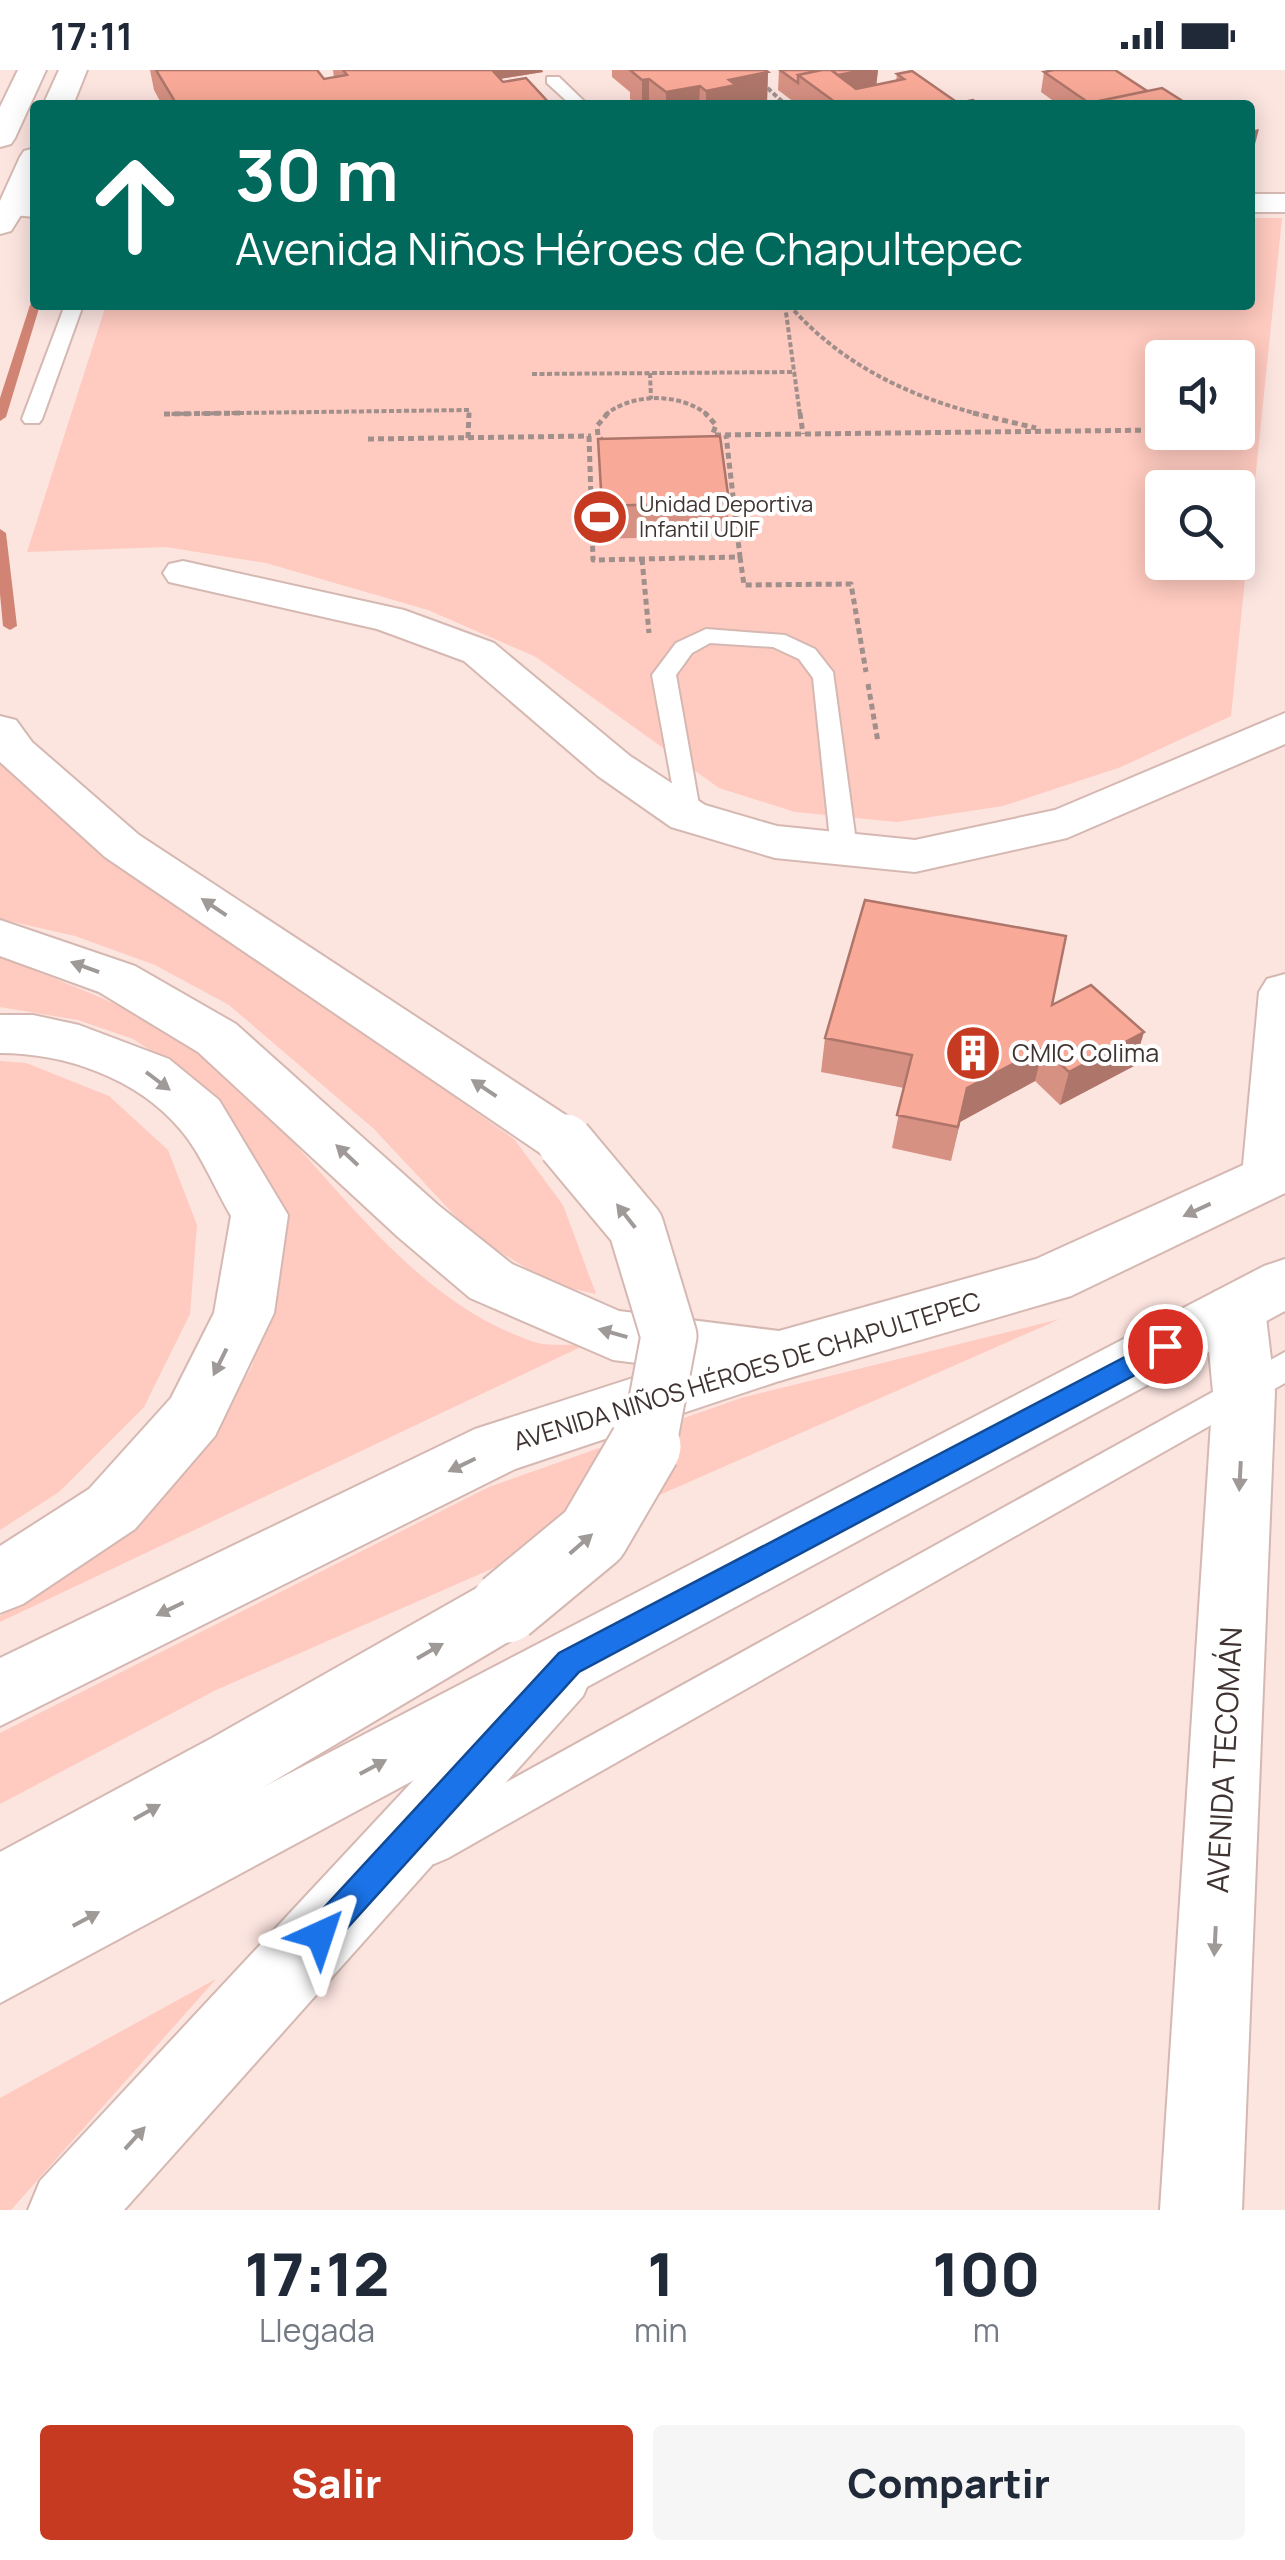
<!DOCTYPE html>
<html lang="es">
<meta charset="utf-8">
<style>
body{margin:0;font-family:Manrope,sans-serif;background:#f6f6f7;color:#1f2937;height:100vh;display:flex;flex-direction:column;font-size:38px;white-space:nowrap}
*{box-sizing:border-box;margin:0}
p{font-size:32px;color:#747a83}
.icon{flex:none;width:55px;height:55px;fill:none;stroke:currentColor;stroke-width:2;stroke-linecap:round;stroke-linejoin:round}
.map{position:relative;height:2140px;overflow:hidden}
.drawer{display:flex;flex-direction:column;background:#fff;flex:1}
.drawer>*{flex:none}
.top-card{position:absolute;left:30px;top:30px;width:1225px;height:210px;border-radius:10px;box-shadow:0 5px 25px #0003;background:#00695c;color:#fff;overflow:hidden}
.controls{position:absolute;left:1145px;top:270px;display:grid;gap:20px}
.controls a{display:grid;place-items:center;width:110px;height:110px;border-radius:10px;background:#fff;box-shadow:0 5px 25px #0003;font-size:50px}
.pin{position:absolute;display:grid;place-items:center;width:85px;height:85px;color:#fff;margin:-42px;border:5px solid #fff;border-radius:50%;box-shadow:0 2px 10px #0007}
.me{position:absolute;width:110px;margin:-55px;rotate:42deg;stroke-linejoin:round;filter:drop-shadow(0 0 8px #0008)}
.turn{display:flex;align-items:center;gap:35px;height:210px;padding:0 40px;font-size:45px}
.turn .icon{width:130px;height:130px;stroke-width:2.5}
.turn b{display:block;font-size:70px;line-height:85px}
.eta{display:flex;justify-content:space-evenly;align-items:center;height:170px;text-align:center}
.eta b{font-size:60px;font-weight:800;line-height:70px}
.button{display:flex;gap:20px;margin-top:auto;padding:20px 40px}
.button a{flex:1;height:115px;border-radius:10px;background:#c53a21;color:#fff;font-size:40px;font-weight:800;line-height:115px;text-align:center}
.button a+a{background:#f6f6f7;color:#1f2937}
.status{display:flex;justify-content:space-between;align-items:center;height:70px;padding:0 50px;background:#fff;direction:ltr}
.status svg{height:28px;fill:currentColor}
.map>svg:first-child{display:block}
</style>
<div class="status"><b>17:11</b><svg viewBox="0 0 49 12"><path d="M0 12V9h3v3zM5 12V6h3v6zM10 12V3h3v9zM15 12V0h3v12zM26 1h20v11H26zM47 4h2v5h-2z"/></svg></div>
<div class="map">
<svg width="1285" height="2140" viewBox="0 0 1285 2140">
<rect width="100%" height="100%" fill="#fce4df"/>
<path fill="#ffcabf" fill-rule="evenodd" d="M1250,148H1282L1231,646L1121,697L1003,736L897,752L795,742L719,718L536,587L428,540L266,493L166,477L27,482L106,235H1250ZM1162,288H1238V362H1162ZM1162,418H1238V492H1162Z
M0,684L118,789L514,1069L563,1135L596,1224L552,1214L473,1165L374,1059L229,935L155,895L75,866L0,849Z
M0,886C70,916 145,940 205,987C317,1075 391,1222 531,1271C547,1277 568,1274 585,1275L0,1552V1546L75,1494L208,1369L251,1298L275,1232L267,1111L228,1043L184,1002L133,969L78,950L0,937Z
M0,991L26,993L109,1026L168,1080L197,1155L190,1244L144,1337L59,1422L0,1460Z
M1060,1249L216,1620L0,1734V1663L489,1417L741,1328Z
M216,1909L11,2140H0V2028Z"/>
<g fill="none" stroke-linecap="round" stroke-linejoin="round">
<path fill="#d18474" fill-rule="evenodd" d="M35,232V235H40L6,347L0,351V328L30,235Z
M0,459L6,463L17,556L10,560L3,556L0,524Z"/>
<g stroke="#d5b8b2" stroke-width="4">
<path id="service" d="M547,7H559L588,35H571L547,13Z
M65,235H83L42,349L39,353H25L22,349Z
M706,559L785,565L815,579L833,602L857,779L853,785L844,788L831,779L813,608L799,589L773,577L710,573L692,583L676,605L701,746L688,754L679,752L652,605L676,573Z
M1285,1282V1313L448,1788L434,1794L420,1788L414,1774L420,1760Z"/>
</g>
<g stroke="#d5b8b2" stroke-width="4">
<path id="minor" d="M1250,124H1285V142H1250Z
M13,127H35V147L2,144L0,133Z
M183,491L404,540L494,573L630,686L705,735L777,756L915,770L1055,740L1285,643V674L1067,768L915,802L775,788L671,757L598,706L464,591L377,559L169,512L163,503L169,494Z
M1235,1215L1256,1222L1265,1239L1275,1322L1242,2140H1160L1213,1322L1205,1239L1214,1222Z"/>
</g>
<g stroke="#d5b8b2" stroke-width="4">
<path id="tertiary" d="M1285,904V1123L1270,1128L1250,1121L1242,1106L1259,922L1267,909Z
M559,1571L583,1580L593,1603L583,1626L124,2140H28L40,2111L535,1580Z"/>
</g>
<g stroke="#d5b8b2" stroke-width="4">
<path id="secondary" d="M1285,1076V1123L1071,1226L779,1311L515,1399L0,1656V1588L475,1359L779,1261L1036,1189Z
M1285,1189V1241L0,1933V1854L1264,1196Z"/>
</g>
<g stroke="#d5b8b2" stroke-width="4">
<path id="trunk" d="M18,0H46L15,68L11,74L0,77V37Z
M59,0H87L73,35H43Z
M35,78V123L11,161L0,164V131L20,87L24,81Z
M0,646L16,650L32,672L139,765L584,1057L593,1072L584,1087L565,1093L546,1087L105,787L0,692Z
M0,850L135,896L236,954L438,1135L512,1194L619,1241L779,1261L800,1268L809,1286L800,1304L779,1311L613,1290L470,1228L398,1167L198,982L99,922L0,886Z
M0,945H33L79,955L169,989L219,1030L288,1145L274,1243L215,1366L135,1459L23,1534L0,1543V1476L89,1419L171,1328L214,1243L231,1146C215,1119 201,1083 180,1059C137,1008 65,983 0,983Z
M506,1506L530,1515L539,1537L530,1559L262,1718L0,1859V1782L212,1668L482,1515Z"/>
</g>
<path stroke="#a18f8b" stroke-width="4" stroke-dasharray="5 2.5" stroke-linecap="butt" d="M762,13L786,35
M785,235L800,345
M789,235C841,294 907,326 982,345
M650,303L651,329
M532,304L795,302
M164,344L469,340V345
M605,345C634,322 680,323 708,345"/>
<path stroke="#a18f8b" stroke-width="5" stroke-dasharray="6 4" stroke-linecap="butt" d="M608,343L597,356L598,366C629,399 672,395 709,374L716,355L705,343
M800,343L803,364
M973,343L1036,358
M164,344L244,343
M715,365L1162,360
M589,366L593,490L740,487L726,365
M468,368L469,343
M368,369L591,366
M740,487L744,515L851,514L866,602
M642,489L649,563
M868,614L878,672"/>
<use href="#service" fill="#fff" fill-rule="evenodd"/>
<use href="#minor" fill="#fff" fill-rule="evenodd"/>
<use href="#tertiary" fill="#fff" fill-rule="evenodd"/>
<use href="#secondary" fill="#fff" fill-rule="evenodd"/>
<use href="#trunk" fill="#fff" fill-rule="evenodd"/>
<g stroke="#d5b8b2" stroke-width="59" stroke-linecap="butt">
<path id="trunk-bridge-far1" d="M565,1072L636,1157L669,1266L650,1367L643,1379"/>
</g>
<g stroke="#d5b8b2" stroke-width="75" stroke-linecap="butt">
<path id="trunk-bridge" d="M506,1537L593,1465L645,1376"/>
</g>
<use href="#trunk-bridge-far1" stroke="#fff" stroke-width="55"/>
<use href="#trunk-bridge" stroke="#fff" stroke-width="71"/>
</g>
<path fill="#d69183" d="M150,0H317L324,9L334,8L333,0H542L543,2L500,9L503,12L551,35H162L154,20Z
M612,0H765L768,2L767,32L750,35H637L630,29V22L612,7Z
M779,0H878L876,15L896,11L897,4L958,33L980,35H798L778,20Z
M1044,2L1147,21L1189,35H1059L1041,22Z
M598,369L729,432L727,465L602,469Z
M1052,935L1134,996L1060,1035L1035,1011L960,1052L951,1091L892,1078L904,1018L821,1002L825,968Z"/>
<path fill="#ae766a" d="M454,0H542L543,2L455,16Z
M865,0H878L876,18L829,27L807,11Z
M768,2L767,32L750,35H706V21L729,10Z
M649,9V35H642V10Z
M700,16L699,35H666V22Z
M1259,59L1251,89L1250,90V61Z
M1144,962L1134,996L1060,1035L1069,1002Z
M1043,978L1035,1011L960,1052L951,1091L967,1018Z"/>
<path fill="#f9a998" stroke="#ae766a" stroke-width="2.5" d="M156,0H317L324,9L347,5L343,0H492L503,12L526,8L551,35H177Z
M630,0H765L768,2L729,10L736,15L706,21L700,16L666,22L649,9L642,10Z
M780,0H822L798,5V13Z
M822,0H831L856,19L904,9L897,4L912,1L958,33L973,30L980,35H839L798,5Z
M831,0H865L838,5Z
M1054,0H1115L1147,21L1089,33L1044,2Z
M1162,18L1189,35H1105L1099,31Z
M720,366L729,432L602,436L598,369Z
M865,830L1066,866L1052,935L1091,915L1144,962L1069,1002L1043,978L967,1018L958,1057L897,1045L912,985L825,968Z"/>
<defs><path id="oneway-solid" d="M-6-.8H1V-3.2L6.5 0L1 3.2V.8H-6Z" transform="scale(2.5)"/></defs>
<g fill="#9f9a98">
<use href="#oneway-solid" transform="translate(214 837) rotate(-146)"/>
<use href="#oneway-solid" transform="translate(85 897) rotate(-160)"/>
<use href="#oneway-solid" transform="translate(158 1011) rotate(37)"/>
<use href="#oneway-solid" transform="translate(484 1018) rotate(-146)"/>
<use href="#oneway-solid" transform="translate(347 1085) rotate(-137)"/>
<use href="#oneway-solid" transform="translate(1197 1140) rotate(155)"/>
<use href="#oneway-solid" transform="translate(626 1146) rotate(-128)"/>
<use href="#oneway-solid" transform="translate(613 1263) rotate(-164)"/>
<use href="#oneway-solid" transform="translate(220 1292) rotate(116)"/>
<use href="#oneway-solid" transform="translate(462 1395) rotate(154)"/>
<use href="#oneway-solid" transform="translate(1240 1406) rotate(93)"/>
<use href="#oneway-solid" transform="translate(581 1474) rotate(-41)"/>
<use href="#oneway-solid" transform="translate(170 1539) rotate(154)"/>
<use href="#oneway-solid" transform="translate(430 1581) rotate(-30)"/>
<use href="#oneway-solid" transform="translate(373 1697) rotate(-28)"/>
<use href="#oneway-solid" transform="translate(147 1742) rotate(-29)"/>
<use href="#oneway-solid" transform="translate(86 1849) rotate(-28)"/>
<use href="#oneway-solid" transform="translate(1215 1871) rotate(93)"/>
<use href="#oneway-solid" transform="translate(135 2068) rotate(-48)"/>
</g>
<path fill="#1a73e8" stroke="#114b97" stroke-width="2.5" d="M1165,1266L1174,1269L1178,1276L1174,1284L579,1602L331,1876L320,1880L309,1876L305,1865L309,1854L559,1583Z"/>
<defs>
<g id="stadium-disc" transform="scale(2.875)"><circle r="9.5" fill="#c53a21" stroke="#fff"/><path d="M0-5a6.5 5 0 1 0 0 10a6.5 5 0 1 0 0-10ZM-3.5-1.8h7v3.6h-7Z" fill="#fff"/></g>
<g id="building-disc" transform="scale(2.875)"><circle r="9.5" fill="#c53a21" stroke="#fff"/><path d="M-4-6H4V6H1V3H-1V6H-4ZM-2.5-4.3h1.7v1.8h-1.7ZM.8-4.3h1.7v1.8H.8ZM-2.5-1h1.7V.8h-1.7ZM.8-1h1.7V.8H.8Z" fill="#fff"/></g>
</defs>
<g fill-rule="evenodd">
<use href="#stadium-disc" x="600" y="447"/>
<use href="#building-disc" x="973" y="983"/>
</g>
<g text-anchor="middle" stroke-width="8" stroke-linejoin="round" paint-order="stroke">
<g font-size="22" fill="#3f3431" stroke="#fff" text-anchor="start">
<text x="639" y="442">Unidad Deportiva<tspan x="639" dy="25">Infantil UDIF</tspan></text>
</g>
<g font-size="25" fill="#3f3431" stroke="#fff" text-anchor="start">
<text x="1012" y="992">CMIC Colima</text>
</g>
<g font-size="25" fill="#3f3431" stroke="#fff">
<text transform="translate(747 1301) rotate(-17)" y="9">AVENIDA NIÑOS HÉROES DE CHAPULTEPEC</text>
</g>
<g font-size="30" fill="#3f3431" stroke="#fff">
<text transform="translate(1225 1690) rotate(-87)" y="10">AVENIDA TECOMÁN</text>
</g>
</g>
</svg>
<div class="controls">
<a><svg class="icon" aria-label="sound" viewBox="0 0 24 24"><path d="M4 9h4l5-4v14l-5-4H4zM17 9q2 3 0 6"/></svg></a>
<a><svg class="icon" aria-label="search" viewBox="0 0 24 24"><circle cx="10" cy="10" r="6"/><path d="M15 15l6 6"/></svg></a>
</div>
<div class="pin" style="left:1165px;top:1276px;background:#d93025"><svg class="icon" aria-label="arrive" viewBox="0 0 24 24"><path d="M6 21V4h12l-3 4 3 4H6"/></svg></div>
<svg class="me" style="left:320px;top:1865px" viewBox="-20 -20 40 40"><path d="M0-17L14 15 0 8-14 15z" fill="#1a73e8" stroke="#fff" stroke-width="4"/></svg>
<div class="top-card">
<div class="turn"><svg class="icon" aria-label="ahead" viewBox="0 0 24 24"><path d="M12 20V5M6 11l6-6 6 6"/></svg><div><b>30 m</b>Avenida Niños Héroes de Chapultepec</div></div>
</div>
</div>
<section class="drawer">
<div class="eta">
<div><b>17:12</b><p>Llegada</p></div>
<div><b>1</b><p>min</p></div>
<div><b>100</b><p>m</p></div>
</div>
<div class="button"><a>Salir</a><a>Compartir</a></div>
</section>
